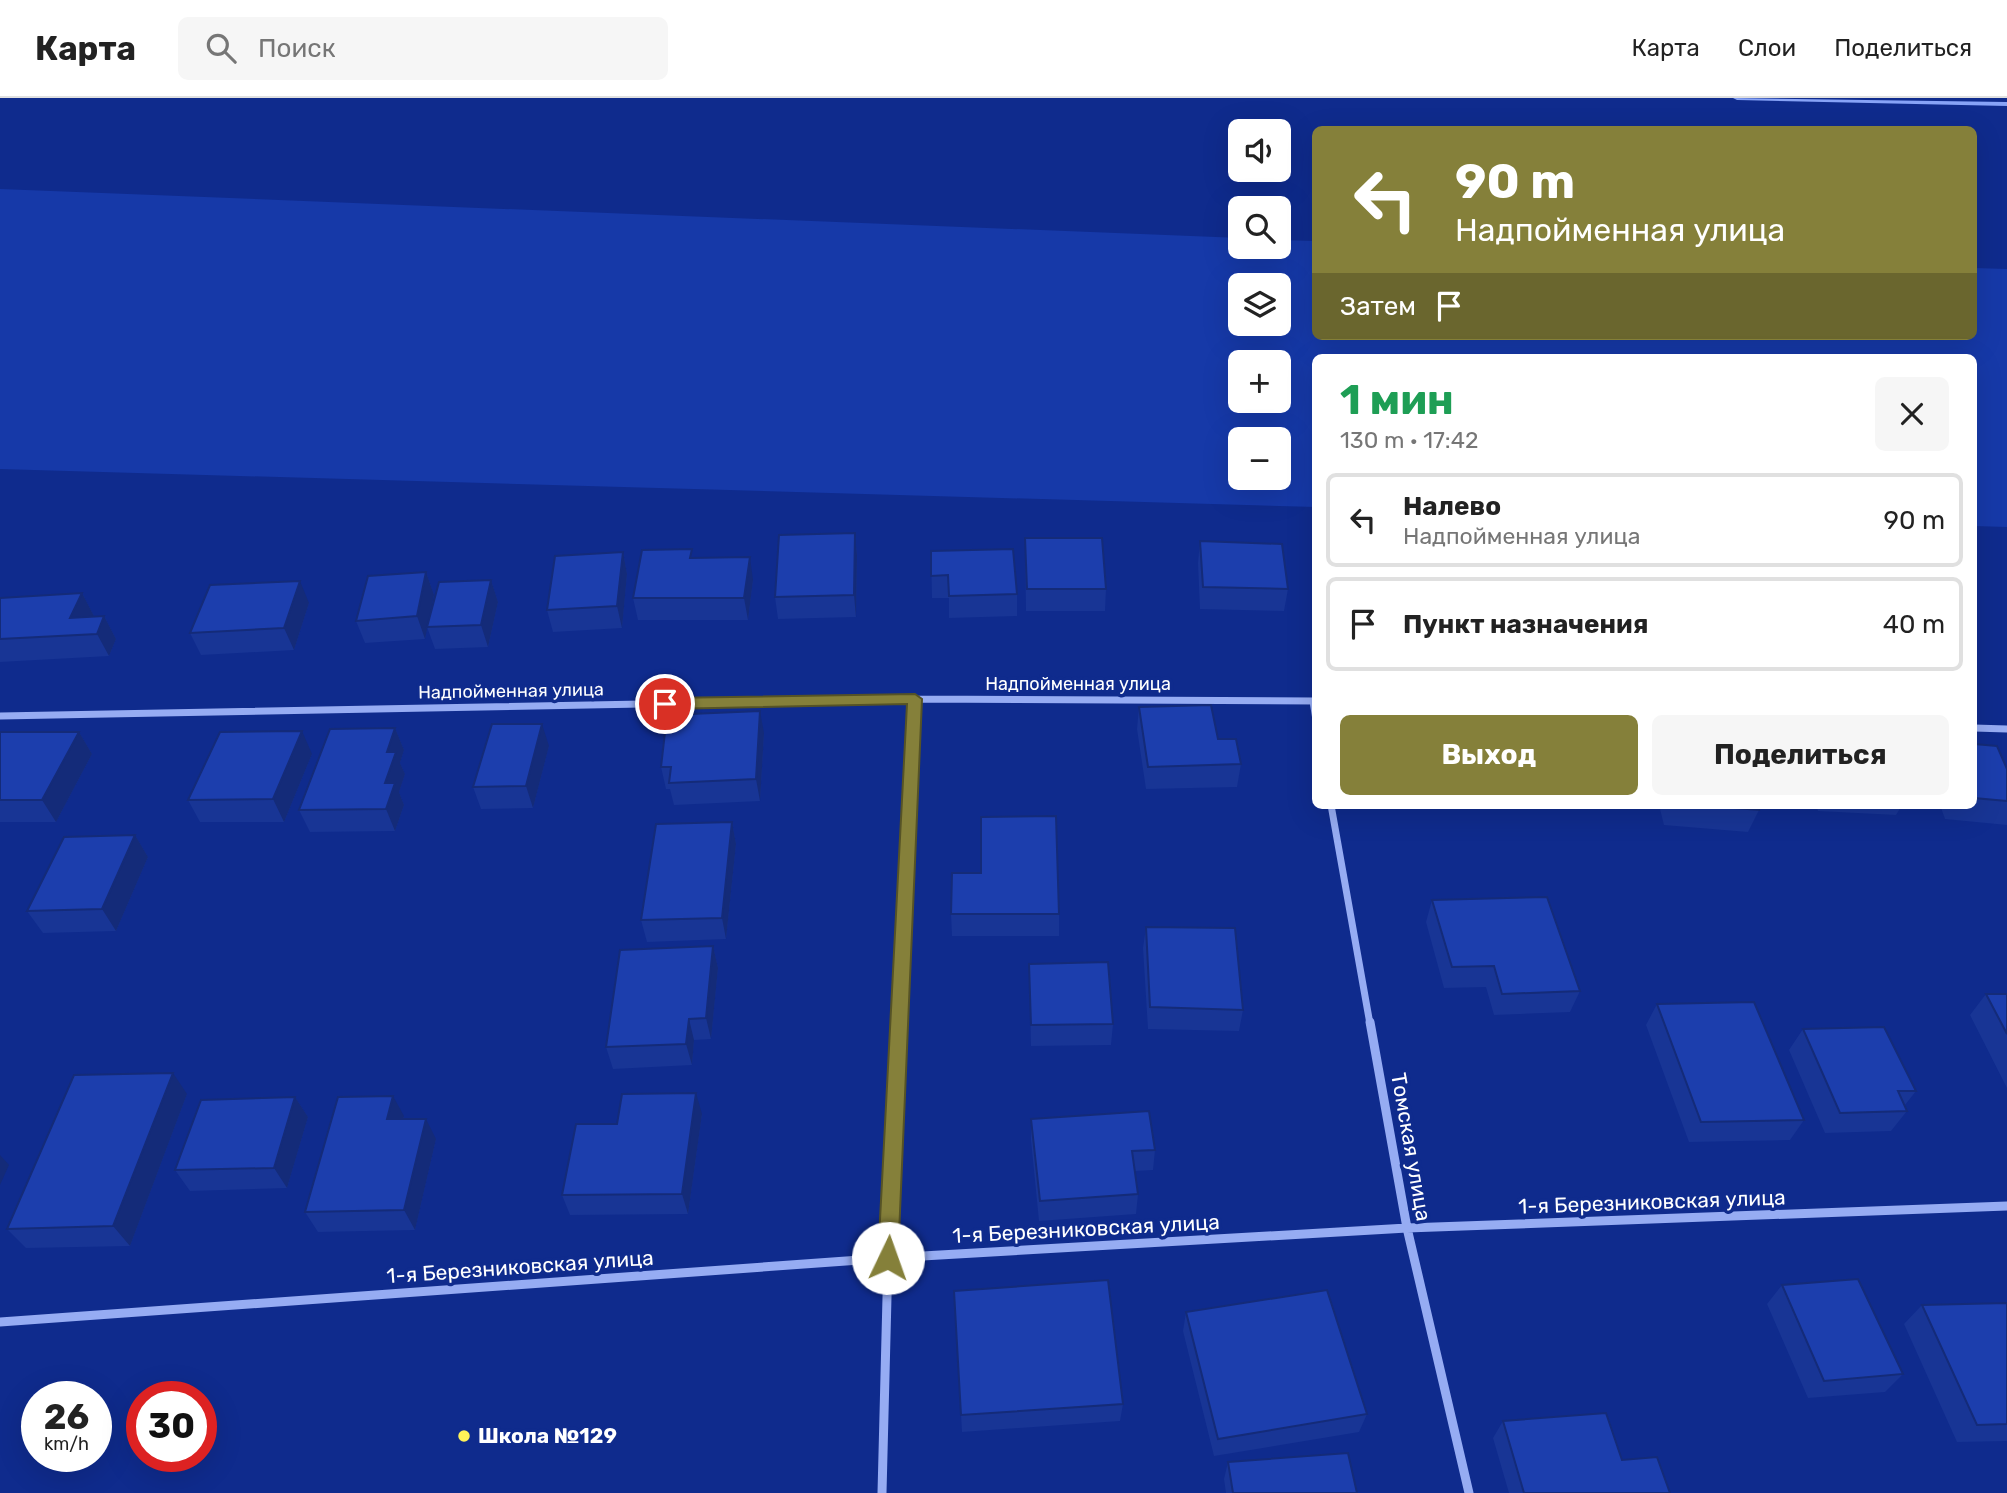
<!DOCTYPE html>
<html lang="ru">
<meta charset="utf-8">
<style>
body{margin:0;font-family:Rubik,sans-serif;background:#f6f6f6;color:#222;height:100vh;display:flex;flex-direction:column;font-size:26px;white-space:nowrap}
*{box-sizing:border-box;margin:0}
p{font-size:23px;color:#767676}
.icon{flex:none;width:38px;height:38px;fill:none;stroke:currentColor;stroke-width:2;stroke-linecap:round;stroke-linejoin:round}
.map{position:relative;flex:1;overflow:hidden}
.details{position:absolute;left:1312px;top:256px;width:665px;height:455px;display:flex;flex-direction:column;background:#fff;border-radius:10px;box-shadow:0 7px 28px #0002}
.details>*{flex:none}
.banner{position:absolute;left:1312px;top:28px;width:665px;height:214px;border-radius:10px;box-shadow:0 7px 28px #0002;background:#85803a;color:#fff;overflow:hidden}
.tools{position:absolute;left:1228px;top:21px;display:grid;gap:14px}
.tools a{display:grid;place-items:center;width:63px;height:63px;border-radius:10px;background:#fff;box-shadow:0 7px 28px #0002;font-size:35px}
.speed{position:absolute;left:21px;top:1283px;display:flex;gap:14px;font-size:35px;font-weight:700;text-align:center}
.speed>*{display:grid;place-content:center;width:91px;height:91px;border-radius:50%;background:#fff;box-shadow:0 7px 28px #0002;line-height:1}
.speed small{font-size:18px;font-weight:400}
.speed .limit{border:10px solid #d22;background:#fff;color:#111}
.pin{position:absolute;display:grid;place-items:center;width:60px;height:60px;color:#fff;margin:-30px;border:4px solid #fff;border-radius:50%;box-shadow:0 2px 7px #0007}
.me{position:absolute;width:77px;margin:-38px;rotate:3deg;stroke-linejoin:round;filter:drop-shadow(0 0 5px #0008)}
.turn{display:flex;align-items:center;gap:24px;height:147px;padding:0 28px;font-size:32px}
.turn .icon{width:91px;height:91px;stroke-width:2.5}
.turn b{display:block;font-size:49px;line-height:60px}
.then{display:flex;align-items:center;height:66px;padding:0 28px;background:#0003;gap:14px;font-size:26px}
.round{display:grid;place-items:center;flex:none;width:74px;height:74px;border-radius:10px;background:#f6f6f6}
.summary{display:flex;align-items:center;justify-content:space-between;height:119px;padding:0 28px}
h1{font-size:42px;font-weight:700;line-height:52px;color:#1e9e55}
.button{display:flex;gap:14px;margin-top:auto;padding:14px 28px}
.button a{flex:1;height:80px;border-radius:10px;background:#85803a;color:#fff;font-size:28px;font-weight:700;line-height:80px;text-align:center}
.button a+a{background:#f6f6f6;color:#222}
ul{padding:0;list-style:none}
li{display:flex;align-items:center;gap:21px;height:94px;margin:0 14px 10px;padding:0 14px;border:4px solid #e0e0e0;border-radius:10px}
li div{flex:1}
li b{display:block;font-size:26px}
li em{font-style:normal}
header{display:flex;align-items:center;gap:42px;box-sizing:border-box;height:98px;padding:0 35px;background:#fff;border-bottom:2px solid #e0e0e0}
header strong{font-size:33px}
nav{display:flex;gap:38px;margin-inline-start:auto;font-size:24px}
.search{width:490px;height:63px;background:#f6f6f6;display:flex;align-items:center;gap:18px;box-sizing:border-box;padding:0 24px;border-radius:10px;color:#767676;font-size:26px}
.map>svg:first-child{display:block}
</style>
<header>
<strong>Карта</strong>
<div class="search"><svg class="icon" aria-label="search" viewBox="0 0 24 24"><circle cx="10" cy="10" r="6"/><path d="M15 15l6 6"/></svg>Поиск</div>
<nav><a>Карта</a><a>Слои</a><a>Поделиться</a></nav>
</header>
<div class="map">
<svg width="2007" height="1395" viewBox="0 0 2007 1395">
<rect width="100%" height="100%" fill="#0f2b8d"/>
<path fill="#1639a8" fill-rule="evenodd" d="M0,91L1241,140V149H1279V142L1316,143V238H1974V170L2007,171V429L1974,428V259H1316V409L0,371ZM1279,187V226H1241V187ZM1241,264H1279V303H1241ZM1241,341H1279V380H1241Z"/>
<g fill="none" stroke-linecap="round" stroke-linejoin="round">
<path fill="#87a3f7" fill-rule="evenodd" d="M1733,0L2007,4V8L1737,2Z"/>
<path stroke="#96acf3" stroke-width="7" d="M1313,603L1316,622
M0,618L915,601L1316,603
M1974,630L2007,631
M1331,707L1370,926
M899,926L915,601"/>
<path stroke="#96acf3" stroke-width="9" d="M1370,924L1407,1130L1469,1395
M0,1224L888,1160L1407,1130L2007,1108
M882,1395L888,1160L899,924"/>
</g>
<path fill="#183595" d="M855,435L857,457L856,519L778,521L775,499Z
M1025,440L1106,491L1105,513H1026Z
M1200,443L1288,491L1284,513L1200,511L1198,465Z
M931,453L1017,496V518L949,520V500H932Z
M623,454L627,476L622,530L553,534L547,512Z
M693,460L753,482L748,522H638L633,500Z
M426,474L434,497L427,529L491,482L498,504L488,549L435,551L427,529L425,541L365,545L356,523Z
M82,495L94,518L93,519L104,518L116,541L109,558L0,564V500Z
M309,505L294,552L201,557L190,535Z
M1139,609L1241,666L1237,689L1146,691L1137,631Z
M395,630L404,652L400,665L405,676L399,694L404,707L395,733L310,734L299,712Z
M0,634H79L92,656L56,724H0Z
M764,635L760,703L674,707L670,691H666L661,669Z
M1974,646L2007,671V727L1945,721L1940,707H1974Z
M549,648L533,710L481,711L473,689Z
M312,656L284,724H200L188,702Z
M1659,707H1758L1759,712L1748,734L1664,727Z
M1816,707H1902L1896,717L1818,713Z
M732,724L736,746L726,841L647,844L641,822Z
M135,737L148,759L116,833L43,835L27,813Z
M1432,802L1580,893L1570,914L1494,917L1486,889L1444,890L1426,824Z
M951,816H1059V838H952Z
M1146,829L1243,912L1239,933L1148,931L1143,850Z
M713,848L718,870L711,941L694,942L692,967L613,971L606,949Z
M1029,866L1113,926L1111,947L1031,948Z
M1986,896H2007V990L1970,917Z
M1657,906L1804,1022L1790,1042L1689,1044L1646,927Z
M1803,931L1916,993L1905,1007L1907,1013L1891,1033L1825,1035L1789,952Z
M187,996L130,1148L26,1150L7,1131Z
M295,999L308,1019L287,1090L190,1093L175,1072Z
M702,1016L688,1116L570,1117L562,1097L617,1026Z
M404,1018L403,1021L436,1041L415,1132L318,1134L305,1114Z
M1031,1021L1155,1052L1153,1072L1135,1073L1138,1096L1136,1116L1039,1123L1031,1042Z
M1782,1187L1903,1276L1885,1294L1808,1300L1767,1206Z
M954,1193L1123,1306L1120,1323L962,1334Z
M2007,1205V1343L1957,1344L1904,1226L1922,1207Z
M1186,1214L1367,1316L1359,1334L1214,1358L1183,1233Z
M1503,1323L1622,1362L1670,1395H1509L1493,1340Z
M1228,1364L1357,1395H1226L1224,1381Z"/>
<path fill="#142b79" d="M855,435L857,457L856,519L854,497Z
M623,454L627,476L622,530L617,508Z
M750,459L753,482L748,522L744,500Z
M426,474L434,497L425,541L417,518Z
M491,482L498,504L488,549L481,527Z
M300,483L309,505L294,552L284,530Z
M82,495L94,518L86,536L70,520Z
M104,518L116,541L109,558L97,536Z
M760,613L764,635L760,703L756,681Z
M542,626L549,648L533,710L526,688Z
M395,630L404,652L400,665L405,676L399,694L404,707L395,733L386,711L385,685L387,654Z
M302,633L312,656L284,724L273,701Z
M79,634L92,656L56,724L42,702Z
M732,724L736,746L726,841L722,820Z
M135,737L148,759L116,833L102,811Z
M713,848L718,870L711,941L706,920Z
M689,921L694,942L692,967L686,946Z
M173,975L187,996L130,1148L113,1128Z
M696,995L702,1016L688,1116L682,1096Z
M393,998L404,1018L397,1042L387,1021Z
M295,999L308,1019L287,1090L274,1070Z
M426,1021L436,1041L415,1132L404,1112Z
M0,1057L9,1067L0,1087Z"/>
<path fill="#1c3ead" stroke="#142b79" stroke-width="2" d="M855,435L854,497L775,499L779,437Z
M1025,440H1102L1106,491H1027Z
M1200,443L1282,446L1288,491L1203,489Z
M692,451L690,460L750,459L744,500H633L642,452Z
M1013,451L1017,496L949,498L948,477L931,478V453Z
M623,454L617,508L547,512L555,458Z
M426,474L417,518L356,523L368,478Z
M491,482L481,527L427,529L439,484Z
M300,483L284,530L190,535L210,487Z
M82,495L70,520L104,518L97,536L0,541V500Z
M1211,607L1218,641H1236L1241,666L1148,669L1139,609Z
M760,613L756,681L669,685L671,669H661L667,617Z
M492,626H542L526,688L473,689Z
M395,630L387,654H396L385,685H395L386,711L299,712L330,631Z
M302,633L273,701L188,702L220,634Z
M0,634H79L42,702H0Z
M1974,646L1997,648L2007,671V703L1974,700Z
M1696,707H1758L1759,712Z
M1056,718L1059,816H951L952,775H981V719Z
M732,724L722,820L641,822L656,726Z
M135,737L102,811L27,813L64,739Z
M1547,799L1580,893L1502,896L1494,868L1452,869L1432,802Z
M1146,829L1235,830L1243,912L1150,909Z
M713,848L706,920L689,921L686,946L606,949L620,852Z
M1108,864L1113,926L1031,927L1029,866Z
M1986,896H2007V936Z
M1754,904L1804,1022L1701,1024L1657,906Z
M1884,929L1916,993H1898L1907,1013L1840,1015L1803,931Z
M173,975L113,1128L7,1131L74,977Z
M696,995L682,1096L562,1097L576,1026H617L622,996Z
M393,998L387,1021H426L404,1112L305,1114L338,999Z
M295,999L274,1070L175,1072L201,1002Z
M1149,1013L1155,1052L1132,1053L1138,1096L1040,1103L1031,1021Z
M1858,1181L1903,1276L1824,1283L1782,1187Z
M1108,1182L1123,1306L961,1317L954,1193Z
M1327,1192L1367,1316L1218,1341L1186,1214Z
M2007,1205V1326L1977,1327L1922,1207Z
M1606,1315L1622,1362L1657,1359L1670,1395H1524L1503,1323Z
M1348,1355L1357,1395H1233L1228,1364Z"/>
<path fill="#85803a" stroke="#565326" stroke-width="2" d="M915,596L922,601L898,1160L895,1167L888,1170L881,1167L878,1160L907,606L665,611L658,606L665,600Z"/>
<circle fill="#fff258" stroke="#0f2b8d" stroke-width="2.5" cx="464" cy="1338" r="7"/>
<g text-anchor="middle" stroke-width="7" stroke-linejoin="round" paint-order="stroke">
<g font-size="18" fill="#fff" stroke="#0f2b8d">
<text x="1078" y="592">Надпойменная улица</text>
<text transform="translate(511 593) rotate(-1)" y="6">Надпойменная улица</text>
</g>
<g font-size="21" fill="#fff" stroke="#0f2b8d">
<text transform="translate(1411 1049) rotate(80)" y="7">Томская улица</text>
<text transform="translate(1652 1104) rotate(-2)" y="7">1-я Березниковская улица</text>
<text transform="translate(1086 1131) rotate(-3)" y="7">1-я Березниковская улица</text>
<text transform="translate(520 1169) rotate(-4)" y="7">1-я Березниковская улица</text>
</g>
<g font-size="21" font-weight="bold" fill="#fff" stroke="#0f2b8d" text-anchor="start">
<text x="478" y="1345">Школа №129</text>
</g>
</g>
</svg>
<div class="tools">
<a><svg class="icon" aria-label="sound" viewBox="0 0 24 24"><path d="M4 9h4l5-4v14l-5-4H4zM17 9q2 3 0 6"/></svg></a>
<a><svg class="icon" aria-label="search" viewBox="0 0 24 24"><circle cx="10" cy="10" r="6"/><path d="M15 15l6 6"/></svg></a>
<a><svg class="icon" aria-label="layers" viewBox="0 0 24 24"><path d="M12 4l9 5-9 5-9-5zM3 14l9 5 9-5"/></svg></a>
<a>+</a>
<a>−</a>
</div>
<div class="speed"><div>26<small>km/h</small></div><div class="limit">30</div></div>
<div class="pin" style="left:665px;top:606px;background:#d93025"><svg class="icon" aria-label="arrive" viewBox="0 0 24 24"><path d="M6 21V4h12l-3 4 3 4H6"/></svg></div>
<svg class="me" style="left:888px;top:1160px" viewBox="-20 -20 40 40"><circle r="19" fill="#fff"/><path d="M0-13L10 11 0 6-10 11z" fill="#85803a"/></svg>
<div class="banner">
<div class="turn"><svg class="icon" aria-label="left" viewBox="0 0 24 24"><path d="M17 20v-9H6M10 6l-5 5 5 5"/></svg><div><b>90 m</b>Надпойменная улица</div></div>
<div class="then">Затем<svg class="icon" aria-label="arrive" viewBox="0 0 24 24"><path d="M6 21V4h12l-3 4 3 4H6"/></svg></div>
</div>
<section class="details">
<div class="summary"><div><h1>1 мин</h1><p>130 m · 17:42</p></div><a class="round"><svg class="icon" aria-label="close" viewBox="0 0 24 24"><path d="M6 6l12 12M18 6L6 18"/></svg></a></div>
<ul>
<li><svg class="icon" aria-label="left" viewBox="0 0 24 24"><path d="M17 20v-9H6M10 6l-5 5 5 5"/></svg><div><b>Налево</b><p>Надпойменная улица</p></div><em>90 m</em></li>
<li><svg class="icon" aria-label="arrive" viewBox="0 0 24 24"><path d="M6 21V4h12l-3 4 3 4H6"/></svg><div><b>Пункт назначения</b></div><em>40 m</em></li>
</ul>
<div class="button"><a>Выход</a><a>Поделиться</a></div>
</section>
</div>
